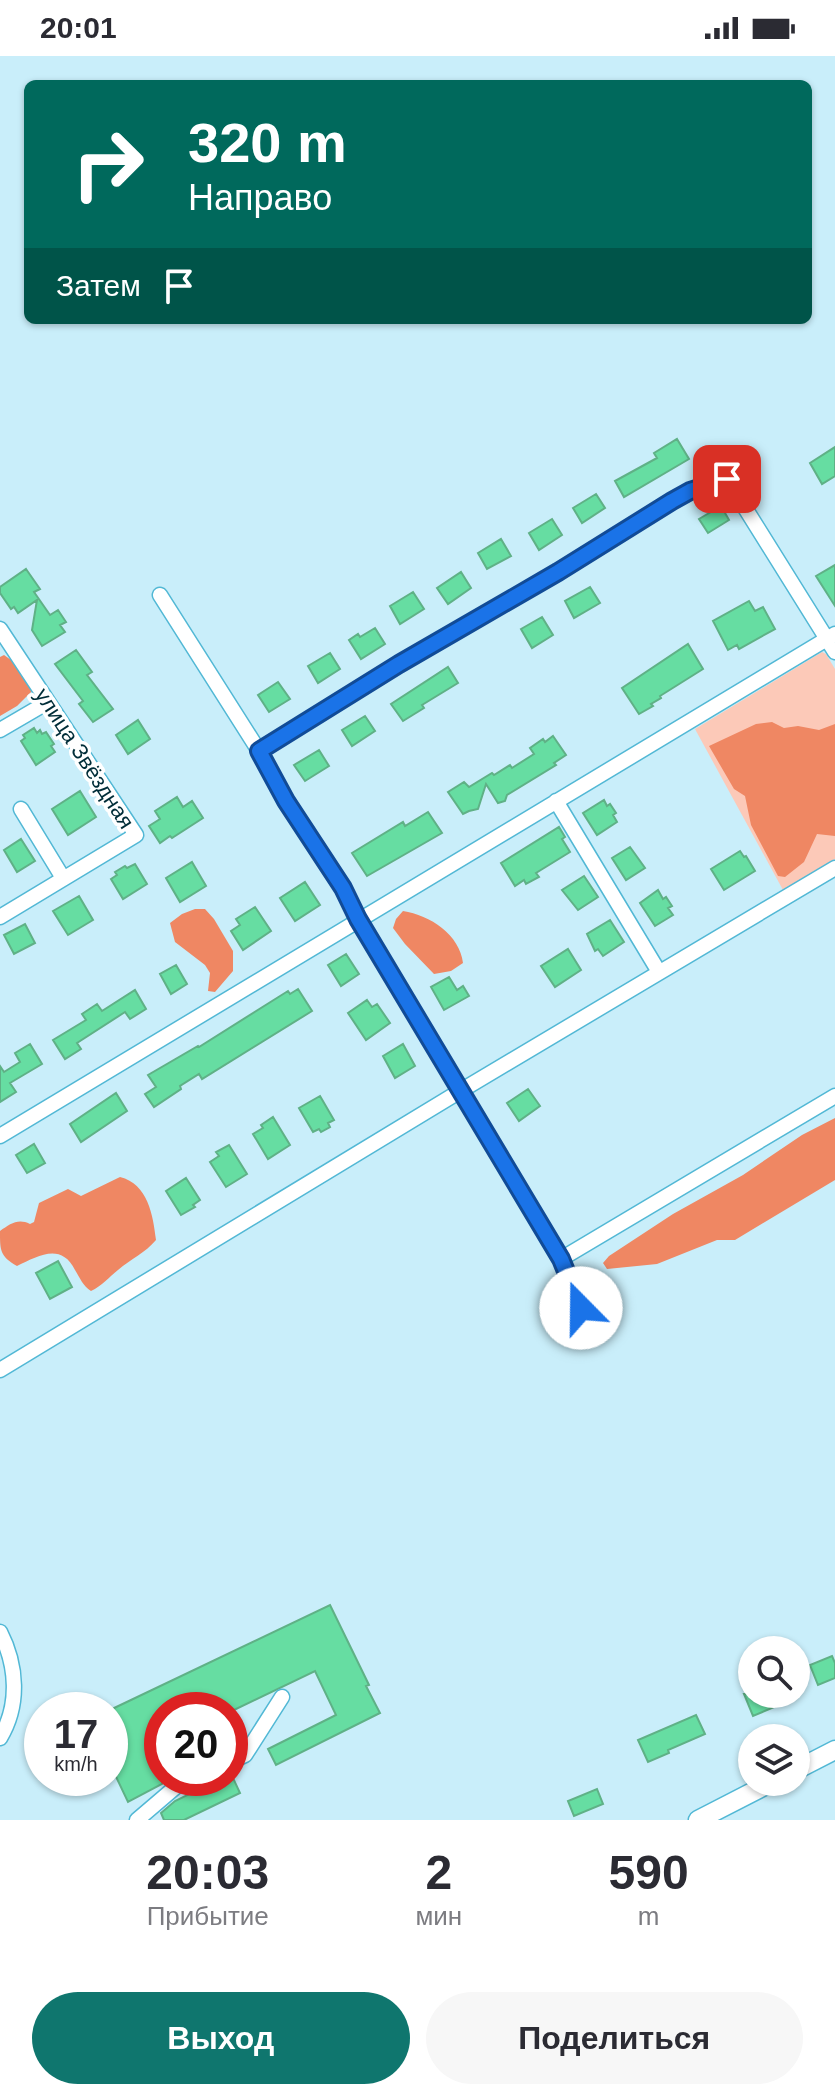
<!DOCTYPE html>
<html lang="ru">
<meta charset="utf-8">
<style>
body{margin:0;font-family:Helvetica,sans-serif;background:#f7f7f7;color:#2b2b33;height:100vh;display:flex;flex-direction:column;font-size:30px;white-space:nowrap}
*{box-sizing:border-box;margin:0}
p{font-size:26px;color:#7c7c81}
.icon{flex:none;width:44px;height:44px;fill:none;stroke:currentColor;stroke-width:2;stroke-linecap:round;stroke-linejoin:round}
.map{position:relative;height:1764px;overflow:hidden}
.side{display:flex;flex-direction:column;background:#fff;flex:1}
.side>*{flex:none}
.top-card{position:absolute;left:24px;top:24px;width:788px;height:244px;border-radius:12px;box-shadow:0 2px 6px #0004;background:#00695c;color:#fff;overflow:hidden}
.controls{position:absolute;left:738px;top:1580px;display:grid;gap:16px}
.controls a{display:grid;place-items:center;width:72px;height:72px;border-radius:50%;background:#fff;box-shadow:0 2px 6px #0004;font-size:40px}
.speed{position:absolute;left:24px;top:1636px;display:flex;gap:16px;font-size:40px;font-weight:700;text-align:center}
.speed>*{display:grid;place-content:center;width:104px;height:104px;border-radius:50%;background:#fff;box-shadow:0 2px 6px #0004;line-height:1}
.speed small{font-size:20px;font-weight:400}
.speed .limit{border:12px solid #d22;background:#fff;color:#111}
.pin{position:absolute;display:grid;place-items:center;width:68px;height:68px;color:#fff;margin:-34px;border-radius:16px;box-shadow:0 4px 12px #0006}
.me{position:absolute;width:88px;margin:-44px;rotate:338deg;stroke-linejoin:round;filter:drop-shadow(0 0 6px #0008)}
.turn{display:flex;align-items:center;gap:28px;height:168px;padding:0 32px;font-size:36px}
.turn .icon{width:104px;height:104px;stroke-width:2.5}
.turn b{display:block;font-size:56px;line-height:68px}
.then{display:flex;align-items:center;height:76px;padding:0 32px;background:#0003;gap:16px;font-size:30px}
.eta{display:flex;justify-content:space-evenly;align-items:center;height:136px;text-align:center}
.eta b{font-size:48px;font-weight:600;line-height:56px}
.button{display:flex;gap:16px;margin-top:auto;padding:16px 32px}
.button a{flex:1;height:92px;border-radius:48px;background:#0f766e;color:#fff;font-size:32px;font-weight:600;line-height:92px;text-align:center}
.button a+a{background:#f7f7f7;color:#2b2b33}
.status{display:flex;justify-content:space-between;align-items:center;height:56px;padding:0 40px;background:#fff;direction:ltr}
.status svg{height:22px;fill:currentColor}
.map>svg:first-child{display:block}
</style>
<div class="status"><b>20:01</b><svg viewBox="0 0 49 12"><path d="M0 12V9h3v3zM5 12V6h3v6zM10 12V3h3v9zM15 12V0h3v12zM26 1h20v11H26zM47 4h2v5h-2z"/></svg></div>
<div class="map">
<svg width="835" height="1764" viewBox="0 0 835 1764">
<rect width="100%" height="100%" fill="#c9eefa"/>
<path fill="#fcc9b8" d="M822,596L826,598L835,613V803L783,834L695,673Z"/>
<path fill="#ef8763" d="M4,599L11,604L32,635L17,650L0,660V601Z
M772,666L784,672L798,670L819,674L835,668V780L817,778L804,806L785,821L778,820L751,769L745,740L734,733L709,690L756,668Z
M195,853H205L214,863L233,895V915L215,936L208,935L210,917L205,909L175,886L170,867L182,858Z
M403,855C430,859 460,879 463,907L451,915L434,918L405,888L393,872L396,863Z
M835,1062V1124L735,1184H717L657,1208L607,1213L603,1207L609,1200L673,1158L743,1119L802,1079Z
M120,1121C148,1128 153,1159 156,1184C145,1197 131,1203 118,1214C109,1221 102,1230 91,1235C83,1230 80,1222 75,1214C61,1186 38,1200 17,1210C0,1200 0,1195 0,1175C10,1168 18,1162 30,1168L34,1166L39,1147L68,1133L81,1140Z"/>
<path fill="#66dda2" stroke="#5fb186" stroke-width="2" d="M677,383L689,403L624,441L615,425L657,402L654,397Z
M835,391V420L822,428L810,407Z
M596,438L605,452L582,467L573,452Z
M721,450L729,464L708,477L699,463Z
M552,463L562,479L539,494L529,477Z
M501,483L511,500L487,513L478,497Z
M835,509V550L816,520Z
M26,513L40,533L34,536L50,559L58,554L66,566L60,569L65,576L42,590L32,574L37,544L18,557L14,551L11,553L0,537V531Z
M461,516L471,532L448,548L437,532Z
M590,531L600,547L574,562L565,545Z
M413,536L424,553L400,568L390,550Z
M749,545L755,555L763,551L775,573L739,593L737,589L728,594L713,565Z
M542,561L553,579L532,592L521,573Z
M375,572L385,588L361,603L349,584L358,578L360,581Z
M688,588L703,613L660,640L661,642L651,648L653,650L639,658L622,632Z
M76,594L92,616L87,619L113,653L93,666L79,648L83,645L55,608Z
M330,597L340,613L318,627L308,610Z
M448,611L458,627L422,649L424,652L403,665L391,648Z
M278,626L290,643L269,656L258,639Z
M365,660L375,675L352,690L342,674Z
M138,664L150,683L128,698L116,679Z
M34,672L37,677L40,674L42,678L46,676L54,688L51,690L55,696L36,709L21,685L25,682L23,679Z
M553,680L566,699L554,707L556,709L507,739L505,745L498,747L486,728L478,753L469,755L463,758L448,736L464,726L469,731L492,717L494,719L510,709L512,712L534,698L530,692L543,683L545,686Z
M319,694L329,710L305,725L294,709Z
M80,735L96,761L68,779L52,753Z
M177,741L183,751L192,745L203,762L172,782L170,780L160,787L149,770L160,763L155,755Z
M604,744L607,750L610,748L616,757L613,759L617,766L597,779L583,757Z
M428,756L442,777L367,820L352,797L403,766L405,770Z
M559,771L565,781L562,783L570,796L536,817L539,821L526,828L524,824L515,830L501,807Z
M21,783L35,805L17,816L4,794Z
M630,791L645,812L626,824L612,802Z
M740,795L744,801L746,800L755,815L724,834L711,813Z
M192,806L206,830L180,846L166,822Z
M135,808L147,828L123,843L111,823L117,819L115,816L125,810L127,812Z
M584,820L598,841L578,854L562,834Z
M305,826L320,849L295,865L280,842Z
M658,834L663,843L666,841L672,850L668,852L673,859L655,870L640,847Z
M79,840L93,864L68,879L53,855Z
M255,851L271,875L243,894L231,875L240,869L236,863Z
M610,864L624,886L603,900L598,893L595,895L587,878Z
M25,868L35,887L14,898L4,879Z
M568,893L581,914L555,931L541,910Z
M346,898L359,918L341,930L328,909Z
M176,909L187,928L171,938L160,918Z
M449,921L457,934L463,930L469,940L444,954L431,931Z
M298,933L312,955L202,1023L199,1018L180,1030L181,1033L154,1051L145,1038L156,1031L148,1019L198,990L199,991L288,935L290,938Z
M135,934L146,953L130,963L125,956L77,987L81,993L65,1003L53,984L86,964L82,958L97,948L102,955Z
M367,944L372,951L377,948L390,967L366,984L348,957Z
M30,988L42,1008L10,1027L16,1036L0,1046V1010L4,1016L20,1006L15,997Z
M403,988L415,1010L395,1022L383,1000Z
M528,1033L540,1050L519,1065L507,1047Z
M116,1037L127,1055L81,1086L70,1068Z
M320,1040L334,1064L328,1067L330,1071L321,1076L319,1073L313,1076L299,1052Z
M273,1061L290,1089L268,1103L253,1078L263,1072L261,1069Z
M34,1088L45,1107L27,1117L16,1099Z
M229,1089L247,1118L226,1131L210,1106L219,1100L216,1096Z
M186,1122L200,1144L193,1149L195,1151L181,1159L166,1135Z
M58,1205L72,1231L50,1243L36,1217Z
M330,1549L369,1629L366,1630L380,1657L276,1709L268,1693L336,1659L315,1615L234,1654H162V1689L158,1692L162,1702V1728L128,1746L110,1708V1654Z
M832,1600L835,1607V1622L818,1629L810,1609Z
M744,1638H782L786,1646L753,1660Z
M696,1659L705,1678L668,1694L669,1697L648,1706L638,1684Z
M222,1722H233L240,1737L184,1764H164L161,1757L175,1745Z
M597,1733L603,1748L574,1760L568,1745Z"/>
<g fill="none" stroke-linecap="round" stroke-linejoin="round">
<g stroke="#52b8d5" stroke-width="17">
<path id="minor" d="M160,539L259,695L286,745L343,832L358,863L561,1203L581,1252
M0,573L136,779L0,861
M0,674L48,646
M259,695L399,608L558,516L672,445L690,435L727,423L835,596
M556,745L659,916
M21,753L63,822
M0,1080L835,578
M561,1203L835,1040
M0,1314L462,1034L835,812
M0,1576C17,1609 20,1649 0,1682
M230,1706L245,1699L282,1641
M137,1764L178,1729L193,1722"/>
</g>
<g stroke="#52b8d5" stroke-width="21">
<path id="major" d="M796,1714L835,1694
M698,1764L772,1726"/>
</g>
<use href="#minor" stroke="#fff" stroke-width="14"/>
<use href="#major" stroke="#fff" stroke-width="18"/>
</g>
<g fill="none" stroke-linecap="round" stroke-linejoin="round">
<g stroke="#114b97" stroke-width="20">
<path id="route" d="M581,1252L561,1203L358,863L343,832L286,745L259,695L399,608L558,516L672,445L690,435L727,423"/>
</g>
<use href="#route" stroke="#1a73e8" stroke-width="14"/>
</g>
<g text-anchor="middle" stroke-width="7" stroke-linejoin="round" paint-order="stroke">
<g font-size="22" fill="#002d38" stroke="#fff">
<text transform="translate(85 702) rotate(57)" y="8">улица Звёздная</text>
</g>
</g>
</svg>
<div class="controls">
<a><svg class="icon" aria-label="search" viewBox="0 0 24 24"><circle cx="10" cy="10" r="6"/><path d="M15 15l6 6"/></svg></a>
<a><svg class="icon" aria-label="layers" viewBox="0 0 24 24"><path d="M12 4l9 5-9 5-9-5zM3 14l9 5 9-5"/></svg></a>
</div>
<div class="speed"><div>17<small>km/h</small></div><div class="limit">20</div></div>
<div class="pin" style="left:727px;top:423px;background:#d93025"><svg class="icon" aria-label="arrive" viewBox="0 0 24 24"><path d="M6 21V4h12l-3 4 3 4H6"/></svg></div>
<svg class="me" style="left:581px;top:1252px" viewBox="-20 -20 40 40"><circle r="19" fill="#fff"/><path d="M0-13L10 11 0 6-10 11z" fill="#1a73e8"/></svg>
<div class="top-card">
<div class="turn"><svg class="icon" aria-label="right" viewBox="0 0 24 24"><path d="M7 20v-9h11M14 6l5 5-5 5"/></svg><div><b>320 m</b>Направо</div></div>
<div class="then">Затем<svg class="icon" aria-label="arrive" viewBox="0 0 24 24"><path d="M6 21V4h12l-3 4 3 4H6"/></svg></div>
</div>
</div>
<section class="side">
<div class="eta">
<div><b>20:03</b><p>Прибытие</p></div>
<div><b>2</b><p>мин</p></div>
<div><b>590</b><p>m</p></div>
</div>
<div class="button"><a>Выход</a><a>Поделиться</a></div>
</section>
